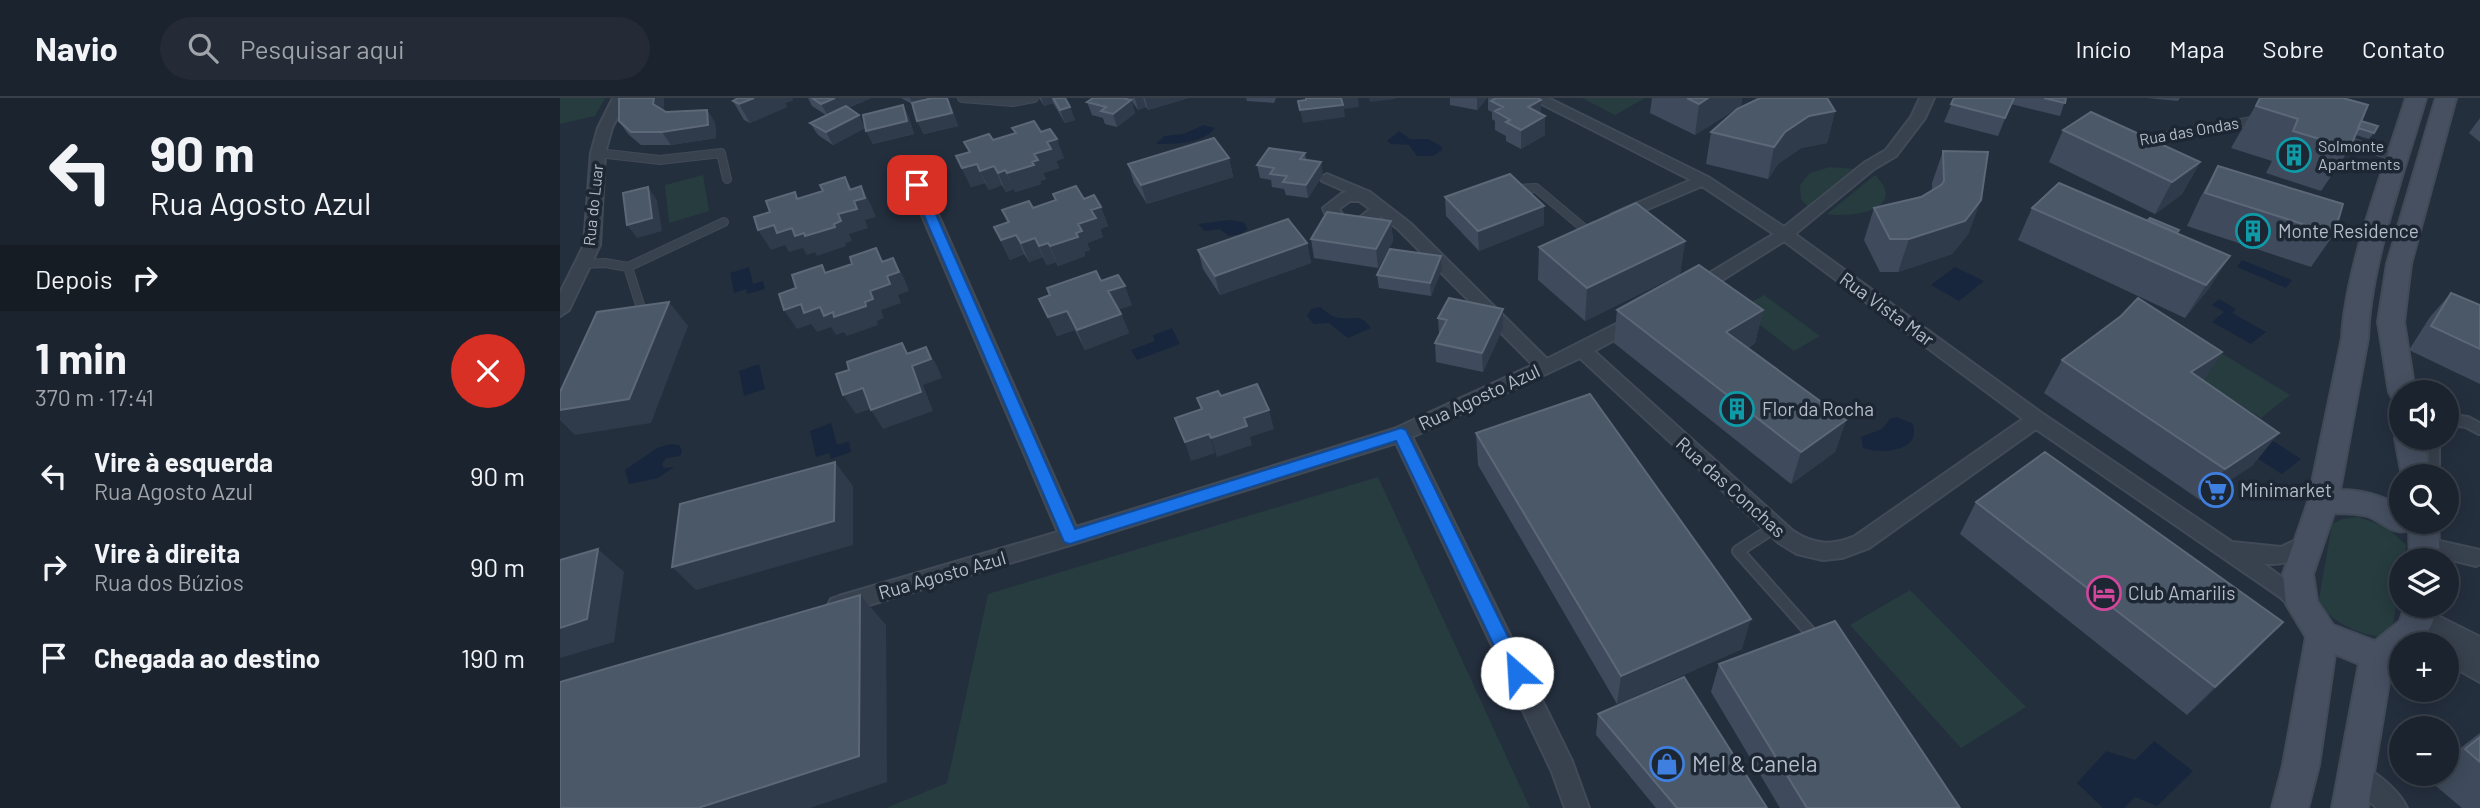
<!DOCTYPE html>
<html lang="pt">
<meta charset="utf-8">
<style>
body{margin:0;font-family:Barlow,sans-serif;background:#242b36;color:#f1f3f6;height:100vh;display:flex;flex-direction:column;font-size:26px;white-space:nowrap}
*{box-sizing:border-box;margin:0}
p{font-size:23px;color:#a0a4aa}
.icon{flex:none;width:38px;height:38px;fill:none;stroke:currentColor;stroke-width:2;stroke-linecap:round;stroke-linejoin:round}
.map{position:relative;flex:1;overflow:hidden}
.side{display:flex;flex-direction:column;background:#1b232e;width:560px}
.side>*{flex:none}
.banner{background:#1b232e;color:#f1f3f6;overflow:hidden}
.controls{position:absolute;left:1829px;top:282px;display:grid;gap:14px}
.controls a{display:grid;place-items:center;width:70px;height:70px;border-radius:50%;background:#1b232e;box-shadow:0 4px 18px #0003,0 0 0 2px #39404a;font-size:35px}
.pin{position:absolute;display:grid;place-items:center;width:60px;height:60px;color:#fff;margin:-30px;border-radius:14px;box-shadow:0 4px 10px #0006}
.me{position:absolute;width:77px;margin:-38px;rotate:334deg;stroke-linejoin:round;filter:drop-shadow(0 0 5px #0008)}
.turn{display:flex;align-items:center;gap:24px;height:147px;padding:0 35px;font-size:32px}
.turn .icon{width:91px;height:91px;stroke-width:2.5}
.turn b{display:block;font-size:49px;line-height:60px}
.then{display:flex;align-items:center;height:66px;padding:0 35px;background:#0003;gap:14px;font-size:26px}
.round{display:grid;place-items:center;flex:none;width:74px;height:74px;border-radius:37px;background:#242b36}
.headline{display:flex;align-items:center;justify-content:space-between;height:119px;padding:0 35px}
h1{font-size:42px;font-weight:700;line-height:52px}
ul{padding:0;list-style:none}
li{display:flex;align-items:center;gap:21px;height:91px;padding:0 35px}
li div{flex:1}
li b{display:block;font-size:26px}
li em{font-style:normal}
header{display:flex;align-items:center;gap:42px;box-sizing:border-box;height:98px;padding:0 35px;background:#1b232e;border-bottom:2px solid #39404a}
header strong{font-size:33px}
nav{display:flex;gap:38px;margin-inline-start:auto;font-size:24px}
.search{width:490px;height:63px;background:#242b36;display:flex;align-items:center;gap:18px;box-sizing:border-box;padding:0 24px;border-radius:38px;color:#a0a4aa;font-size:26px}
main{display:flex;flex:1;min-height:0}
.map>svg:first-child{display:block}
</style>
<header>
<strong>Navio</strong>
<div class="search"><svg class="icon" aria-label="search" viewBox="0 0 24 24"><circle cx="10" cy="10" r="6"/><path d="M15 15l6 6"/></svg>Pesquisar aqui</div>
<nav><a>Início</a><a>Mapa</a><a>Sobre</a><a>Contato</a></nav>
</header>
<main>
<section class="side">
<div class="banner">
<div class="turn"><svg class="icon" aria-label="left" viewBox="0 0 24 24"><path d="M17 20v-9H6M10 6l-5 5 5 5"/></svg><div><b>90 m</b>Rua Agosto Azul</div></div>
<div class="then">Depois<svg class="icon" aria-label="right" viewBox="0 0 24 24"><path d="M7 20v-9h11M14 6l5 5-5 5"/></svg></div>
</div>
<div class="headline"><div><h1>1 min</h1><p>370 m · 17:41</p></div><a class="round" style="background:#d93025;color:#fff"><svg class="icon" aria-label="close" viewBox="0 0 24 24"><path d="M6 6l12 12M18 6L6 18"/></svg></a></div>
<ul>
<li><svg class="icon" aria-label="left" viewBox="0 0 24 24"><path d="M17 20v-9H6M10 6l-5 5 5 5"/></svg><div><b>Vire à esquerda</b><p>Rua Agosto Azul</p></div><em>90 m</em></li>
<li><svg class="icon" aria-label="right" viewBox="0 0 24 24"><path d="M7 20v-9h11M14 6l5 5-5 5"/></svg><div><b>Vire à direita</b><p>Rua dos Búzios</p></div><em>90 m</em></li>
<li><svg class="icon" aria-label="arrive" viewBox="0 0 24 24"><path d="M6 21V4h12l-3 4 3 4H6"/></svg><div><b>Chegada ao destino</b></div><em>190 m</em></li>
</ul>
</section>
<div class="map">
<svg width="1920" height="710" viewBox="0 0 1920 710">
<rect width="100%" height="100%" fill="#242f3e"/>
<path fill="#263c3f" d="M0,0H45L35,18L0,26Z
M1022,0H1085L1055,17Z
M1270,69L1294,71L1247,108L1241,101L1240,87L1250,75Z
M143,77L149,113L109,125L105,87Z
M1315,77C1350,112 1291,120 1267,116Z
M1204,197L1260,238L1234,253L1179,211Z
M1625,233L1730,297L1701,320L1595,254Z
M818,379L970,710H326L387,685L428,496Z
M1798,419L1827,429L1846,447L1844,462H1841V480L1832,532L1823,539C1796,536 1778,526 1758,507L1772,426L1783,421Z
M1350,492L1466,609L1401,650L1290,527Z"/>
<path fill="#17263c" d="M644,27L655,30C643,46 614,46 596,46L604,38L623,36Z
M839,33L850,41H868L881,48L882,52L873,58H857L849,47L831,46L827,43Z
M670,122L683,124L688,131L681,136L669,138L660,131L645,133L638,126Z
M1682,162L1732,182L1726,190L1677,169Z
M189,169L193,186L203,183L205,191L187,196L186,191L174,195L170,175Z
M1395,169L1424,183L1399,203L1371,187Z
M1659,201L1676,211L1672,215L1706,234L1691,246L1652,224L1664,214L1652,207Z
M760,209C765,213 773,220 780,220C796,222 800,215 811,230L788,240L769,225L754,226L747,218L751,211Z
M612,230L620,246L577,262L571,252L595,243L593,237Z
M199,266L205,291L184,298L179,273Z
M1336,319L1352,325C1364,353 1321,357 1303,350L1301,339L1322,331L1330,321Z
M271,325L277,347L289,343L291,354L271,361L269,355L256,359L250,333Z
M1693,330L1741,361L1722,376L1673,345Z
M110,346L119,347L122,353L120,358L106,360L102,366L104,370L114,369L98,380L69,386L65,372L97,350Z
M1594,643L1633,673L1597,708L1575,699L1564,710H1543L1517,685L1546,653L1575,662Z"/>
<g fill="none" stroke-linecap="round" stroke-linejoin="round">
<g stroke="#414a57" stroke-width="10">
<path id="lane-far1" d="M402,0L453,4L474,0
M1782,41L1838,60
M1581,43L1697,22
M38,55L100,62L161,55L167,81
M954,91L976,90L1026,132L1034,128
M23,166L45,165L68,169L80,207L78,219
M68,169L164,124"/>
</g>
<g stroke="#414a57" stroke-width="14">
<path id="lane" d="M1886,321L1907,324L1920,331
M1874,340V378
M1215,429L1178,453L1258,543"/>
</g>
<g stroke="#414a57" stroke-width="4">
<path id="street" d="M53,0H67L52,30L45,55L40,147L9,212L0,218V195L24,147L31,55L38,30Z
M970,0H988L1148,79L1224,129L1304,65L1326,52L1351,19L1360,0H1374L1365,20L1336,58L1314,71L1235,136L1483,316L1672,444L1721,449L1747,437L1754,439L1757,445C1749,462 1722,467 1704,466L1750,500L1753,506L1750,512C1736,517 1730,508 1720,499L1476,331L1309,450L1282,460L1263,462L1237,456L1219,445L1020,260L852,339L1012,663L1029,710H1005L992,674L836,345L510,447L279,516L271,513L268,507L271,501L279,498L498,434L349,87L357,82L365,87L516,429L834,331L973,267L838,131L821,118C807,134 785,133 768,122L763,110L781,96L787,94L762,83L760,80L767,76L810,94L850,125L987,261L1070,219H1082L1085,223L1082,227L1034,253L1233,433C1254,447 1272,448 1295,438L1463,321L1224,143L1140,196H1128L1126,192L1128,188L1214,136L1142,88L1062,122H1052L1049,119L1052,116L1131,82ZM790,103H799L810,111L798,121L784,119L779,111Z
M1866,440L1920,452V466L1916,468L1859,454L1856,448L1859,442Z
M1860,509L1920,539V584L1886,565V546H1884L1898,549L1852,525L1849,518L1852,511Z
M1797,665C1814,672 1840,693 1847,710H1817L1788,685L1785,677L1788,669Z"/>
</g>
<g stroke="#414a57" stroke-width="4">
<path id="secondary" d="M1846,0H1866C1845,72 1810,166 1808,240L1780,392C1801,392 1822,398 1841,408V424H1878L1880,462H1850L1849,432C1833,438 1822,423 1808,418C1797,415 1785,415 1774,415L1753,476L1757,503L1773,527L1815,543L1840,523L1845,508H1877L1872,526L1860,546H1841V561L1832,566L1808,710H1772L1799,566L1775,556L1759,667L1748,710H1712L1723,667L1746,539L1726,506L1723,476L1748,404L1782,240C1786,166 1824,72 1846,0Z
M1876,0H1896L1851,166L1844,224L1855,294H1841V303L1833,301L1829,294L1818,224L1827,166Z
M1841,332V340H1863L1870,378H1842L1835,340Z"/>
</g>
<use href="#lane-far1" stroke="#38414e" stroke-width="8"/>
<use href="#lane" stroke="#38414e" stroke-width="10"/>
<use href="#street" fill="#38414e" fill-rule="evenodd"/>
<use href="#secondary" fill="#465061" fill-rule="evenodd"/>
</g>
<path fill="#3f4b5c" d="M59,0H103L104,2L103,13L106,14L147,12L155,25L156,40L111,47H81L68,36L59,23Z
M177,0H232L233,2L225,5L227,9L190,25L184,22L173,3Z
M248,0H311L288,10L305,29L343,7L349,20L354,36L313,46L305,30L273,47L258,37L250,25L266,17L252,8Z
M341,0H364L357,4L392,10L398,28L364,36L357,23L352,6Z
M479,0H505L510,9L515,22L505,25L493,5L484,8Z
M533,0H566L571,2L570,0H628L588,12L586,9L578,12L571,2L575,15L557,29L545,26L543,20L532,17L527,4Z
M686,0H716L714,5L687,3Z
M890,0H927L917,12L890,7Z
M928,0H978L981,16L985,18V37L961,51L946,43V38L935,32V23L932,21V14L928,12Z
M1092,0H1182L1181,8L1178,10L1275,13L1267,45L1241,50L1218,66L1208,81L1146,66L1151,34L1176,11L1135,37L1090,15Z
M1394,0H1506L1500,18L1451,6L1438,38L1384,24Z
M1587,0H1620L1618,3Z
M1700,0L1801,23L1814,35L1809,41L1796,37L1790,50L1761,93L1706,75L1712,63L1671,50Z
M1920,20V44L1909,35Z
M452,30L481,34L504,60L496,63L499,70L483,75L486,81L480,83L481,86L455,94L454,91L446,94L442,87L429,92L425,85L411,89L396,58L409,54L404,44L433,42L455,36Z
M1503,32L1640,64L1622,96L1595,116L1489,64Z
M1383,53L1409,135L1392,156L1338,174H1320L1304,142L1314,110L1361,99L1372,93V85Z
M745,55L746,62L763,77L748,100L726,97L724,91L712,89L711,82L700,80L697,67Z
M669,60L673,79L587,106L574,85L568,66Z
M1658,68L1774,136L1751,169L1627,128L1640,100Z
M493,96L524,101L541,109L548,128L540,131L543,139L527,145L530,152L524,154L525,158L498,168L496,164L487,167L483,159L469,164L464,156L450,162L434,129L447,124L442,112L473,110L495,102Z
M885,99L984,127L919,153L886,118Z
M1472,110L1588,122L1619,132L1617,135L1670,158L1649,190L1625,220L1458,142Z
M831,123L833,143L818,170L754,160L751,141Z
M1125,143L1120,176L1025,223L978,182L979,149Z
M747,145L751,165L660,197L643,171L638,152Z
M881,158L882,171L871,198L819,190L817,177Z
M541,183L572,207L559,211L569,235L525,252L515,232L497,238L479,201Z
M1891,195L1920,207V286L1849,252L1870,219Z
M1057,212H1203L1195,245L1188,250L1286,322L1275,354L1231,386L1054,245Z
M878,220L943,230L923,274L876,264L875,245L879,236Z
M1662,254L1643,282L1693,367L1640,402L1484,295L1502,262Z
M916,335L1182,551L1057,606L918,367Z
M1416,404L1694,554L1627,617L1400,436Z
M1159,566L1400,710H1220L1151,594Z
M1038,616L1207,710H1096L1036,637Z
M1920,635V710H1902L1864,678L1868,676H1886V661Z"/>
<path fill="#2f3b4b" d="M94,0H103L104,2L102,19L93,6Z
M194,0H232L233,2L225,5L227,9L190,25L179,6Z
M275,0H311L268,18L261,6Z
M350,0H364L353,6Z
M387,0L392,10L398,28L364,36L357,23Z
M481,0H492L493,5L484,8Z
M575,0H583L586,9L578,12Z
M585,0H628L588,12Z
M781,0H798L799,9L784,11L785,19L743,25L740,12Z
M809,0H835V1L810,4Z
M917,0H927L917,12Z
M1148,0H1182L1181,8L1135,37L1139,6Z
M571,2L575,15L557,29L553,16Z
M981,2V20L968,9Z
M343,7L349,20L354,36L313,46L306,33Z
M510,9L515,22L505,25L500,12Z
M147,12L155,25L156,40L111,47L102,34Z
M1275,13L1267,45L1241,50L1218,66L1208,81L1214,49L1225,34L1249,18Z
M299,17L305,30L273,47L266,34Z
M985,18V37L961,51V32Z
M497,41L504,60L496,63L499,70L483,75L486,81L480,83L481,86L455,94L447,75L472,64L474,56L487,44Z
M669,60L673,79L587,106L581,87Z
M761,64L763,77L748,100L746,87Z
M1640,64L1622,96L1595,116L1612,84Z
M417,66L425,85L411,89L402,70Z
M434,68L442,87L429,92L420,73Z
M445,72L454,91L446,94L438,75Z
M285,79L296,98L301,88L311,107L316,119L305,122L308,130L289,136L292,143L285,145L286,148L257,158L255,154L247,157L243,150L229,154L225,147L211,152L198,132L214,127L232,130L274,126L290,92Z
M88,89L97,102L102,133L77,140L67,127Z
M1421,102L1409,135L1392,156L1338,174L1349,141Z
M984,108V127L919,153L918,133Z
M541,109L548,128L540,131L543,139L527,145L530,152L524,154L525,158L498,168L490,148L516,135L518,126L531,112Z
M831,123L833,143L818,170L816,151Z
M456,137L464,156L450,162L441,142Z
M475,140L483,159L469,164L461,145Z
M1125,143L1120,176L1025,223L1027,190Z
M488,145L496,164L487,167L479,148Z
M747,145L751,165L660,197L655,178Z
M316,150L327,169L333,160L344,180L349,193L338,197L341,205L321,212L324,220L317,223L318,227L287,238L284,234L276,237L271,229L257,234L251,226L237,231L224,212L241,206L260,209L305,204L322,164Z
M881,158L882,171L871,198L870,185Z
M1670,158L1649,190L1625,220L1646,187Z
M565,188L572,207L555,213L548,193Z
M109,204L128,228L91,325L15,337L0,322V312Z
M943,211V230L923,274L922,255Z
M1203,212L1195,245L1160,267L1166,234Z
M507,213L515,232L497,238L488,219Z
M561,216L569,235L525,252L517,232Z
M342,245L354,264L366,249L377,268L382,280L363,287L373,313L323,331L311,312L347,256Z
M1662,254L1640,286L1631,274Z
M303,290L316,309L296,316L283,297Z
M709,312L714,331L690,339L692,347L657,359L651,340L684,320Z
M1286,322L1275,354L1231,386L1241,354Z
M1719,335L1693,367L1640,402L1665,371Z
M649,336L655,355L631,363L625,344Z
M275,364L293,388V447L136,492L112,469Z
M38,451L64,474L54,544L0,560V530Z
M300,497L326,527L327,684L250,710H138Z
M1191,521L1182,551L1057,606L1061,578Z
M1723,524L1694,554L1627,617L1655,589Z"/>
<path fill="#4b5868" stroke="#5c6777" stroke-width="2" d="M59,0H94L93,6L106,14L147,12L148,27L102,34H71L59,23Z
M178,0H194L179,6L173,3Z
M252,0H275L261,6Z
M372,0H387L392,15L357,23L352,5Z
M493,0H505L510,9L500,12Z
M533,0H563L571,2L553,16L541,13L546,9L527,4Z
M746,0H781L783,7L740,12L738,3L746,2Z
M936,0H978L981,2L968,9L985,18L961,32L946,24L950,22L935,13L943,9L931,3Z
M1127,0H1148L1139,6Z
M1200,0H1267L1275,13L1249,18L1225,34L1214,49L1151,34L1177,11Z
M1394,0H1454L1445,20L1391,6Z
M1484,0H1506L1505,5Z
M1700,0H1783L1808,7L1790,50L1733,33L1738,21L1696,8Z
M343,7L347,23L306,33L303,17Z
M286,8L299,17L266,34L250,25Z
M1531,14L1640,64L1612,84L1503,32Z
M474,23L481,34L490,31L497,41L487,44L491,51L474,56L478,62L472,64L474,67L447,75L445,72L438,75L434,68L420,73L417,66L402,70L396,58L410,54L404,44L429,36L433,42L456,35L452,30Z
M1801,23L1818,28L1814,35L1798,30Z
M654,40L669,60L581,87L568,66Z
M709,50L745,55L740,61L761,64L746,87L723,84L727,78L710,76L714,70L697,67Z
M1383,53L1428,54L1421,102L1405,123L1349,141H1330L1314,110L1361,99L1381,87L1384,83Z
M1658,68L1783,106L1774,136L1645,95Z
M950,76L984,108L918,133L885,99Z
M285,79L290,92L301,88L305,100L294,103L297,111L278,116L281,123L274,126L275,129L245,138L244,135L235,138L232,130L217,135L214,127L198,132L194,119L210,114L206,103L235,94L237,101L263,93L260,87Z
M1499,85L1670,158L1646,187L1472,110Z
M516,88L524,101L534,97L541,109L531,112L536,120L518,126L522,133L516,135L518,139L490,148L488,145L479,148L475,140L461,145L456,137L441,142L434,129L449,124L442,112L469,103L473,110L496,102L493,96Z
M88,89L92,120L67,127L63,95Z
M1076,105L1125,143L1027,190L979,149Z
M767,114L831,123L816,151L751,141Z
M1590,120L1619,132L1617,135L1588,122Z
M728,121L747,145L655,178L638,152Z
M316,150L322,164L333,160L339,174L327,178L330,186L310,193L313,201L305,204L306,208L274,219L273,214L264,218L260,209L244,215L241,206L224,212L219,196L236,190L232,177L262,167L265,175L292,166L290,159Z
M830,151L881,158L870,185L817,177Z
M1139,167L1203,212L1166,234L1286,322L1241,354L1057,212Z
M536,173L541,183L558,177L565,188L548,193L561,216L517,232L507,213L488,219L479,201L490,197L487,190Z
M1891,195L1920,207V251L1871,228Z
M889,200L943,211L922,255L875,245L887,222L878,220Z
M1578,200L1662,254L1631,274L1719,335L1665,371L1502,262L1561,218Z
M109,204L69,301L0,312V294L37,214Z
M342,245L347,256L366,249L371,261L352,268L361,294L311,312L303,290L283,297L276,276L289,272L287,264Z
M697,286L709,312L684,320L687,328L651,340L649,336L625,344L615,320L642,311L637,300L658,293L661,298Z
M1030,296L1191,521L1061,578L916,335Z
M1485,354L1723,524L1655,589L1416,404Z
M275,364L274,423L112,469L120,406Z
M38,451L27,521L0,530V462Z
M300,497L299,658L138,710H0V584Z
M1275,523L1400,710H1247L1159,566Z
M1124,579L1207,710H1117L1038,616Z
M1920,639V664L1905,651Z"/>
<path fill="#1a73e8" stroke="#114b97" stroke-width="2" d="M357,83L363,87L515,431L841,330L846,332L963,569L966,575L963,581L957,584L950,581L836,343L510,446L504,444L351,87Z"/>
<defs>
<g id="building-ring" transform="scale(1.75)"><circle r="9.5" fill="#1d2633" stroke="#0f9aa8" stroke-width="1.5"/><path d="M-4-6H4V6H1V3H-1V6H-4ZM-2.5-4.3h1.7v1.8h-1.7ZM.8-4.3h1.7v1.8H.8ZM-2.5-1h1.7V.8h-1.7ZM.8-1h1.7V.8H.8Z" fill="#0f9aa8"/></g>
<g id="supermarket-ring" transform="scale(1.75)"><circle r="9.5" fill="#1d2633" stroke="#3f7fe0" stroke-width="1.5"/><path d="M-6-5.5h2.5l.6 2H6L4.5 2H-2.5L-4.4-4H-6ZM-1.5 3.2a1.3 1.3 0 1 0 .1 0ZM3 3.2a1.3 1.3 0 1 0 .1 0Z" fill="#3f7fe0"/></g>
<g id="hotel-ring" transform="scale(1.75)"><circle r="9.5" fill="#1d2633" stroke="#d1479c" stroke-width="1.5"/><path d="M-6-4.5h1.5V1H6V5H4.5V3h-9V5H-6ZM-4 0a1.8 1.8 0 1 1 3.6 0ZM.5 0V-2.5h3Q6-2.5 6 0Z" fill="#d1479c"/></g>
<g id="shop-ring" transform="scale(1.75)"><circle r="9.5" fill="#1d2633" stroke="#3f7fe0" stroke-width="1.5"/><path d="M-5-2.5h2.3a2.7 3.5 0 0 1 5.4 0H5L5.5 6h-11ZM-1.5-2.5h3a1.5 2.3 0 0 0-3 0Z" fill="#3f7fe0"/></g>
</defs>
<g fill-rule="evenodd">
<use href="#building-ring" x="1734" y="57"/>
<use href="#building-ring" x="1693" y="133"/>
<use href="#building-ring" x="1177" y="311"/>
<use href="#supermarket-ring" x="1656" y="392"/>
<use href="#hotel-ring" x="1544" y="495"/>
<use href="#shop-ring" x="1107" y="666"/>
</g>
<g text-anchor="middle" stroke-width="7" stroke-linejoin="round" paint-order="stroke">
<g font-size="16" fill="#b4bcc9" stroke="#1d2633">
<text transform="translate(1629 33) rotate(-10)" y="6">Rua das Ondas</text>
<text transform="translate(33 107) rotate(-84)" y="6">Rua do Luar</text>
</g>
<g font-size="16" fill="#b4bcc9" stroke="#1d2633" text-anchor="start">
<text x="1758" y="54">Solmonte<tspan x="1758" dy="18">Apartments</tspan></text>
</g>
<g font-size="19" fill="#b4bcc9" stroke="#1d2633" text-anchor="start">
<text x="1718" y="140">Monte Residence</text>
<text x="1202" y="318">Flor da Rocha</text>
<text x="1680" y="399">Minimarket</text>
<text x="1568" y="502">Club Amarilis</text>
</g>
<g font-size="19" fill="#b4bcc9" stroke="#1d2633">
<text transform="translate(1327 211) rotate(36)" y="7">Rua Vista Mar</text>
<text transform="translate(919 299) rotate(-25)" y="7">Rua Agosto Azul</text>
<text transform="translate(1171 389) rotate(42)" y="7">Rua das Conchas</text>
<text transform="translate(382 477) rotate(-16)" y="7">Rua Agosto Azul</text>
</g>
<g font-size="23" fill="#b4bcc9" stroke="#1d2633" text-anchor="start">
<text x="1132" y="674">Mel &amp; Canela</text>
</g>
</g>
</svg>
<div class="controls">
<a><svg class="icon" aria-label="sound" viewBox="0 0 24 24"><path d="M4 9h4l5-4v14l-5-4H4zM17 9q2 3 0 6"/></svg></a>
<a><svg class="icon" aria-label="search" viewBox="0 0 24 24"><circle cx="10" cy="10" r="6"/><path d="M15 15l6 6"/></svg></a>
<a><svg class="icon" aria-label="layers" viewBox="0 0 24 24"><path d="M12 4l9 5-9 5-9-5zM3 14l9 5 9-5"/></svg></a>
<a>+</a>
<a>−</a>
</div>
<div class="pin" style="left:357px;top:87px;background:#d93025"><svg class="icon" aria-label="arrive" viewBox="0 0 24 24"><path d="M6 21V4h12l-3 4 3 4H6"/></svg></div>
<svg class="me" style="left:957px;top:575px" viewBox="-20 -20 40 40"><circle r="19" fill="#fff"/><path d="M0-13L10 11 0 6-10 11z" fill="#1a73e8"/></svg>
</div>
</main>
